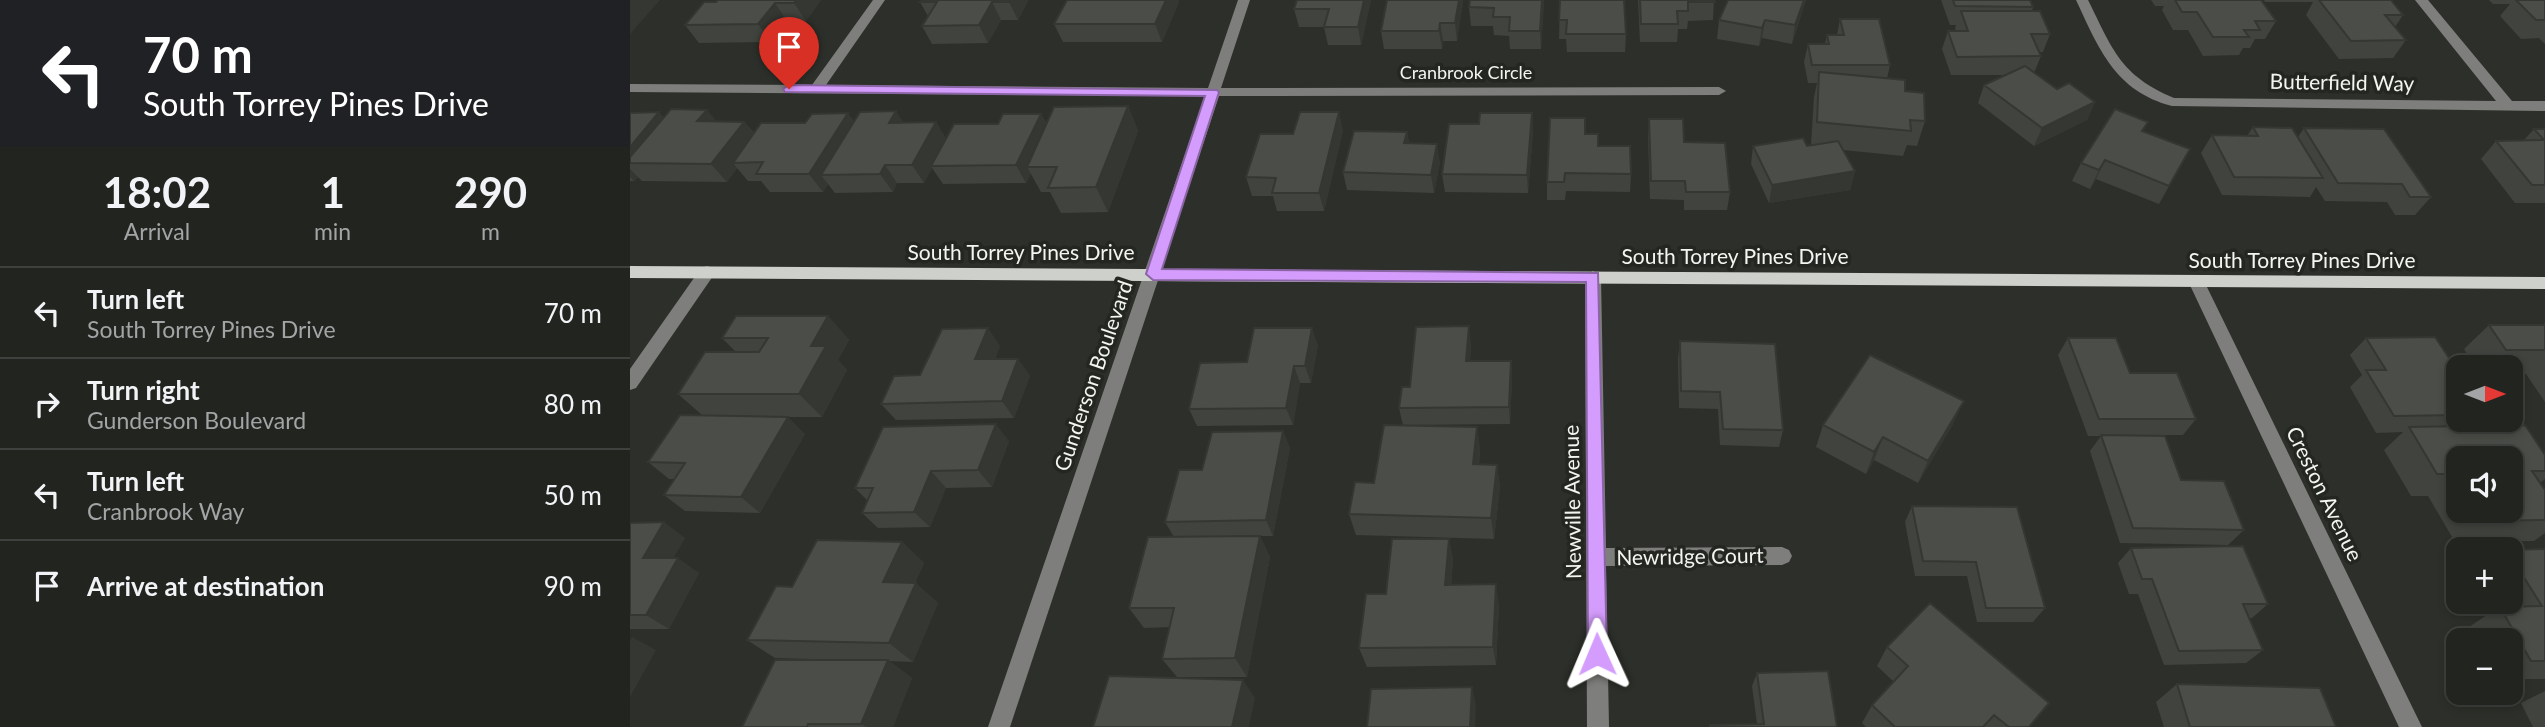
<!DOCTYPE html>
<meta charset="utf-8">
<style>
body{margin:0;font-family:Lato,sans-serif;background:#2e302d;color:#f1f3f6;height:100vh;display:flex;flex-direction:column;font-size:26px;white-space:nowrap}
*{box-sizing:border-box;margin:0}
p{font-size:23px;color:#a2a4a5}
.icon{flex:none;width:38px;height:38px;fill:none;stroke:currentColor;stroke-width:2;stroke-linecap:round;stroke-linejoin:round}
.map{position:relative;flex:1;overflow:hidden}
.panel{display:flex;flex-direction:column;background:#222420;width:630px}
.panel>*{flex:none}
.guide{background:#202124;color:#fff;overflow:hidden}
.needle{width:46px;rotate:90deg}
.controls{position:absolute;left:1816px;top:355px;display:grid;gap:14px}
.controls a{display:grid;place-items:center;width:77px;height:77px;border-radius:14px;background:#222420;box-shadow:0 4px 10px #0003,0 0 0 2px #3f413e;font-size:35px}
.pin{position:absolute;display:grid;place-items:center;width:60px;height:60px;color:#fff;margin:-72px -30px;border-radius:50% 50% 50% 0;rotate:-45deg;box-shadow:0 0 7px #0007}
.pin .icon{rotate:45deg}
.me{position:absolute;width:77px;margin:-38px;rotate:359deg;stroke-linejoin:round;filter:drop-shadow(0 0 5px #0008)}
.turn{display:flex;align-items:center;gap:24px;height:147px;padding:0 28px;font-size:32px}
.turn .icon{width:91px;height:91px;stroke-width:2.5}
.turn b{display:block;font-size:49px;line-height:60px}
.eta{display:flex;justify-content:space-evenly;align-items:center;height:119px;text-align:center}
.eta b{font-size:42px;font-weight:700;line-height:49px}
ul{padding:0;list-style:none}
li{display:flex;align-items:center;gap:21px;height:91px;padding:0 28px;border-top:2px solid #3f413e}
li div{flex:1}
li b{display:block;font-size:26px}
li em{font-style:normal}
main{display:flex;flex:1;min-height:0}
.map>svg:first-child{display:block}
</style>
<main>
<section class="panel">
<div class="guide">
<div class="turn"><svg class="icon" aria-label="left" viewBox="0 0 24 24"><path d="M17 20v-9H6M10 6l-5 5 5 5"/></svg><div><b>70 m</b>South Torrey Pines Drive</div></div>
</div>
<div class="eta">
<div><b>18:02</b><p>Arrival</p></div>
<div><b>1</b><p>min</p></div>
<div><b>290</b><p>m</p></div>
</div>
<ul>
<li><svg class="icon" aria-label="left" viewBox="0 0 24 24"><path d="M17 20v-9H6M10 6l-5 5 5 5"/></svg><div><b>Turn left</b><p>South Torrey Pines Drive</p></div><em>70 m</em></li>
<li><svg class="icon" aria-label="right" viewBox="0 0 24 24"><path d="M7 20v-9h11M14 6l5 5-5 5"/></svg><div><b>Turn right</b><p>Gunderson Boulevard</p></div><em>80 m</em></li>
<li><svg class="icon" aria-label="left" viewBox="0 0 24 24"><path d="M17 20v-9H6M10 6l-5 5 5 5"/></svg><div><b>Turn left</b><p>Cranbrook Way</p></div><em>50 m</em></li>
<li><svg class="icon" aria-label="arrive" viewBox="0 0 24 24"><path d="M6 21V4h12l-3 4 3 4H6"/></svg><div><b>Arrive at destination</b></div><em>90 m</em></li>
</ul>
</section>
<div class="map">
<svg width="1915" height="727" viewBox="0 0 1915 727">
<rect width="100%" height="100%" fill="#2d302a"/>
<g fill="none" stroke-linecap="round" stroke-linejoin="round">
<path fill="#7e7f7c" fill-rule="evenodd" d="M243,0H255L196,85L578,88L608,0H620L591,88L1089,87L1096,91L1089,95L589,96L380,727H358L575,96L0,92V84L182,85Z
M1446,0H1458C1483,50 1490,75 1544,98L1866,101L1785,0H1798L1882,101H1915V111L1542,106C1485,91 1469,49 1446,0Z
M77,266L83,268L85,272L83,276L6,388L0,390V369L71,268Z
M963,271L971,277L976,548L1152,547L1159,550L1162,556L1159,562L1152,565L976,566L979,727H957L955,277Z
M1566,275L1574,281L1792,727H1769L1558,281Z"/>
<path fill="#cdd0cb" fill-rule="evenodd" d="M0,266L1915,277V289L0,278Z"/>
</g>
<path fill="#40433e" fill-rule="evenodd" d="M88,0H191L176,21H157L141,42L69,43L55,25Z
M292,0H398V1L388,20H371L358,43L302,44L292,26L298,16L290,2Z
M667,0H741L731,45H698L694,27H669L664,9Z
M757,0H833L827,41H813L812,49H754L751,31Z
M840,0H914L911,49H880L879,36L864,35L863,26H841L839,7Z
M930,0L996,34L995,52H937L936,39H929Z
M1008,0H1084L1083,20L1058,21L1057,29H1048L1047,42H1010Z
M1098,0H1176L1162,44L1132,38L1129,46L1087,39L1089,20Z
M1311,0H1400L1403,7L1402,11L1420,34L1413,52H1409L1411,56L1404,73L1427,89L1465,102L1457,120L1404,146L1348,103L1354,85L1377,75H1321L1312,49L1318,31H1326L1325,29L1326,25H1320Z
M1521,0H1631L1646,21L1635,39H1625L1620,48H1613L1609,55L1573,56L1558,30H1543L1532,10L1534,6H1525Z
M1634,0H1761L1773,15L1765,27L1776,40L1763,58L1709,59L1676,15L1683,2H1635Z
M1859,0H1915V44L1909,38L1891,39L1870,16L1880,4H1863Z
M549,2L532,42H433L424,24Z
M1210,19L1260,65L1257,79L1275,91L1295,121L1287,146L1277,145L1273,156L1213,150L1225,171L1220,190L1139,203L1121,164L1123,146L1181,145L1184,97L1187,83H1178L1174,62L1178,44H1195L1197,35H1207Z
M498,106L508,131L478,212L431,213L420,192H411L401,174L396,183L313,184L302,168L294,183H267L263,192L205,193L198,184L193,192H140L131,181H118L107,168L97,182L12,181L8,177L4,181H0V113L29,112L34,118L77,110L86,121L114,122L124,133L218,113L224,122H306L316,139L411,114L417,125Z
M902,113L903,132L898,193L815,192L812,174L849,124Z
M955,118V134L1001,174L1000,192L936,191L935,200H917V182Z
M1019,119L1054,142L1100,192L1097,210H1054V200L1020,199L1018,137Z
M1623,127L1668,137L1674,128L1801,197L1785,215H1765L1757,202L1695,201L1686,187L1680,197L1592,195L1571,153L1582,135L1617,136Z
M1904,129H1915V203H1885L1851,159L1866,141L1894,140Z
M713,130L694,211H647L643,196H622L616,177L663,134Z
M1513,131L1560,149L1529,204L1466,179L1460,189L1442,181L1451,163Z
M777,132L779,143L810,162L804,193L717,190L713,172Z
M198,316L219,340L208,360L217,370L192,417H148L175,434L130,513L55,511L34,495L45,479H39L18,462L72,415L48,394L106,352L92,338Z
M1915,323V402L1896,374H1881V368H1846L1834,349L1859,325H1912Z
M1438,338L1500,373L1566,419L1553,435H1511L1551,480L1614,530L1598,545L1490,543L1460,451L1471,436H1458L1428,355Z
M1736,338L1829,373V420H1866L1859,426L1915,455V479L1910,483L1915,490V533L1904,541L1825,542L1798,496H1781L1754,450L1773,432L1746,433L1720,387L1732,375L1720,355ZM1829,458L1881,511H1829Z
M1050,341L1153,430L1149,447L1090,445L1088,409L1049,408L1048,359Z
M841,344L840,361H881L882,378L880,424L773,425L769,408L780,387Z
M688,345L681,383H670L663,425L567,426L559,409L617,362Z
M370,346L365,359H388L400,376L384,418L266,420L251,404L290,375Z
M1323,424L1288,483L1244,460L1236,474L1186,447L1193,425Z
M847,427L850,450L849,465H867L870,487L864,539L726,535L719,514L744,483Z
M653,431L660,448L643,536H625H630L640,557L617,677H547L532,659L540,627L514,628L499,608L544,537L535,522L572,470Z
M379,441L362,487L316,488L300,527L248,528L232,513L237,500L225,488Z
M1282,506L1415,608L1403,622H1347L1337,576H1285L1275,522Z
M0,523L55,538L43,558L69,573L39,629H0Z
M819,539L823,560L821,585L869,604L866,665L737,667L729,648L756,594Z
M272,542L294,563L285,583L308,603L283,662L259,661L282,678L263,727H112L214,660L145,658L117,640L162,587Z
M1501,548L1638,604L1622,618H1619L1633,650L1616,663L1534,665L1508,594H1499L1488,563Z
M1915,549V679H1881V640H1847L1839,627L1869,607L1866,602H1881V550Z
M1257,647L1399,727H1236L1232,723L1242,705L1264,682L1247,666Z
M1127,673L1207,727H1080V725L1127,724L1122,686Z
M1547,684L1706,727H1534L1526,702Z
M1915,691V727H1903L1891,703Z"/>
<path fill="#343732" d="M0,0H30L0,34Z
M166,0H191L176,21L164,3Z
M380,0H398V1L388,20L379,2Z
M536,0H549V2L532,42L525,24Z
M734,0H741L731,45L728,27Z
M829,0H833V2L827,41L825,23Z
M912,0H914V4L911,49L910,31Z
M1174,0H1176L1162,44L1165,25Z
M362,2L371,20L358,43L349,25Z
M145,3L157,21L141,42L128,24Z
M1135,20L1132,38L1129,46L1132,28Z
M810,23L813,41L812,49L809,31Z
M1465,102L1457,120L1404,146L1412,128Z
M498,106L508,131L478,212L466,187Z
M77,110L92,128L67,121Z
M266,111L278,129L259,123Z
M29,112L45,131L0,163V147Z
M709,112L713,130L694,211L689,193Z
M218,113L230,132L191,175L198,184L193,192L179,174Z
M902,113L903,132L898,193L897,175Z
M411,114L420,132L397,167L401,174L396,183L386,165Z
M114,122L129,140L103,163L107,168L97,182L81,164Z
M306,122L317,140L301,166L302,168L294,183L282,165Z
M777,132L780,150L774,143Z
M807,144L810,162L804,193L801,175Z
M1475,160L1466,179L1460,189L1469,170Z
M255,165L267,183L263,192L250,174Z
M0,169L8,177L4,181L0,177Z
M1225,171L1220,190L1139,203L1142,185Z
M198,316L219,340L208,360L217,370L192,417L169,394L181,346Z
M839,326L841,344L839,379L836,361Z
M358,328L370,346L358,377L345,359Z
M682,328L688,345L681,383L675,366Z
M388,359L400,376L384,418L372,401Z
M881,361L882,378L880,424L879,407Z
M664,366L670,383L663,425L656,408Z
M1334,401L1323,424L1288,483L1298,461Z
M158,417L175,434L130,513L111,497Z
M366,424L379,441L362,487L348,470Z
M847,427L850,450L846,487L843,464Z
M653,431L660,448L643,536L636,520Z
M1253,437L1244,460L1236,474L1244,452Z
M867,465L870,487L864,539L861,518Z
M301,471L316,488L300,527L284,512Z
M34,522L55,538L35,573L13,558Z
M630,536L640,557L617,677L605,658Z
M819,539L823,560L820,605L815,585Z
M272,542L294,563L276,602L253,582Z
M48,558L69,573L39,629L16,615Z
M286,583L308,603L283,662L259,643Z
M866,584L869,604L866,665L863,647Z
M2,637L26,650L0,697V641Z
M258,660L282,678L263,727H237L231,724Z
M613,680L625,698L619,727H602Z
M842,687L846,705L845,727H840Z"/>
<path fill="#4b4e48" stroke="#343732" stroke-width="2" d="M88,0H166L164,3H145L128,24L55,25L74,2H86Z
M292,0H380L379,2H362L349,25L292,26L307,2H290Z
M437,0H536L525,24H424Z
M667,0H734L728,27H694L699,9H664Z
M757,0H829L825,23H810L809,31H751Z
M840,0H912L910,31H879L880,17H863L864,8L839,7Z
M930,0H994L996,34H936L937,20H929Z
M1010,0H1084L1085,2H1058V11H1047L1048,24H1011Z
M1098,0H1174L1165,25L1135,20L1132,28L1089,20Z
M1323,0H1400L1403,7L1325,6Z
M1545,0H1631L1646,21H1625L1630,30H1614L1619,37H1583L1567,12H1552Z
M1689,0H1761L1773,15H1755L1776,40L1721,41Z
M1886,0H1915V20H1906Z
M1331,11H1410L1420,34H1401L1411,56L1327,57L1318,31H1338Z
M1210,19H1249L1260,65H1182L1178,44H1199L1197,35H1214Z
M1395,66L1427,89L1439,83L1465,102L1412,128L1354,85Z
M1189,72L1275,80V91L1294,93L1295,121L1280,120L1281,131L1187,122Z
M498,106L466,187L418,188L427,167H397L424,107Z
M41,109L77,110L67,121L114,122L81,164L0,163V157Z
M1485,109L1518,122L1512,131L1560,149L1539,186L1475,160L1469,170L1451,163Z
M266,111L259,123L306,122L282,165H255L250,174L191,175L230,112Z
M29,112L0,147V113Z
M670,112H709L689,193H642L646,178L616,177L630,134H663Z
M218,113L179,174H126L133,162L103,163L131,123H175L182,114Z
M850,113H902L897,175L812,174L819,124H849Z
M373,114H411L386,165L301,166L324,124H368Z
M920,118H955V134H968V146H1000L1001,174L935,173L934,182H917Z
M1019,119H1053L1054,142L1095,143L1100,192H1056L1055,181H1021Z
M1623,127L1662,128L1693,178L1604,177L1582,135L1628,136Z
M1674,128L1754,129L1801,197H1780L1772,184L1708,183Z
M1904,129H1915V185H1902L1866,141L1914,140Z
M724,131L777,132L774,143L807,144L801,175L713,172Z
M1173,138L1177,146L1208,141L1225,171L1142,185L1123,146Z
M106,316H198L181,346H196L169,394H48L75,352H129L138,338H92Z
M1859,325H1915V350H1876Z
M839,326L836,361H881L879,407L769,408L772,387H780L786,327Z
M358,328L345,359H388L372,401L251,404L264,376L290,375L312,329Z
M624,328H682L675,366H664L656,408L559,409L570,363L617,362Z
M1805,337L1829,373V415L1764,416L1736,370H1756L1736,338Z
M1438,338H1486L1500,373H1547L1566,419H1469Z
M1050,341L1145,344L1153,430L1093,429L1090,392L1051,391Z
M1240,355L1334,401L1298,461L1253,437L1244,452L1193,425Z
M50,415L158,417L111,497L34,495L55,463L18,462Z
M366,424L348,470L301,471L284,512L232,513L243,488H225L253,427Z
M754,425L847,427L843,464L867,465L861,518L719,514L725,482L744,483Z
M1895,425L1915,455V471H1902L1915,490V520L1854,521L1848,511H1881V458H1829V480L1825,474H1807L1779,427Z
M653,431L636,520L535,522L549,470H572L582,432Z
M1471,435L1535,436L1551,480L1594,481L1614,530L1503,528Z
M1282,506L1387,507L1415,608H1356L1346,562L1293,561Z
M34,522L13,558H48L16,615H0V523Z
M630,536L605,658L532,659L544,608H499L518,537Z
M762,539H819L815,585L866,584L863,647L729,648L736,594H756Z
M187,540L272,542L253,582L286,583L259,643L117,640L146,586L162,587Z
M1613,546L1638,604H1613L1633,650L1549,651L1522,579H1512L1501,548Z
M1915,549V661H1901L1870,607L1912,606L1881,557V550Z
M1300,603L1419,703L1399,727H1379L1364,715L1353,727H1265L1242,705L1278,666L1257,647Z
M145,660H258L231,724H178L177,727H112Z
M1198,671L1207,727H1080V725L1134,724L1127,673Z
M479,676L613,680L602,727H463Z
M1547,684L1690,688L1706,727H1560Z
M842,687L840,727H737L741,689Z"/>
<path fill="#d49cfc" stroke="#8a65a4" stroke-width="2" d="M159,85L587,90L589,92L532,269L968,273L977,654L974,661L967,664L961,661L958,654L956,282L523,280L516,274L575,96L155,92L153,89Z"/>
<g text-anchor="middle" stroke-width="7" stroke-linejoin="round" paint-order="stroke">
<g font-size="18" fill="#f3f5f1" stroke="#232621">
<text x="836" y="79">Cranbrook Circle</text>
</g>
<g font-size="21" fill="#f3f5f1" stroke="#232621">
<text transform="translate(1712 83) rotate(1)" y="7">Butterfield Way</text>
<text x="391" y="260">South Torrey Pines Drive</text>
<text x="1105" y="264">South Torrey Pines Drive</text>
<text x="1672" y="268">South Torrey Pines Drive</text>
<text transform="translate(464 376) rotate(-71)" y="7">Gunderson Boulevard</text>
<text transform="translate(1694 494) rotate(64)" y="7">Creston Avenue</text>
<text transform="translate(943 502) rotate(-91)" y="7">Newville Avenue</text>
<text transform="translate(1060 557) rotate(-1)" y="7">Newridge Court</text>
</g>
</g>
</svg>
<div class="controls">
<a><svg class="needle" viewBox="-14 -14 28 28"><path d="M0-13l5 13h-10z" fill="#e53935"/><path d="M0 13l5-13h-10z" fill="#a2a4a5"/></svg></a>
<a><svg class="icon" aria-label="sound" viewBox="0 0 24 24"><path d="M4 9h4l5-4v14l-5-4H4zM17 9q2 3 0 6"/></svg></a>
<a>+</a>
<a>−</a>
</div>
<div class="pin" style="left:159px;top:89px;background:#d93025"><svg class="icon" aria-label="arrive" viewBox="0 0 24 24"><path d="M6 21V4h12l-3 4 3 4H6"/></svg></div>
<svg class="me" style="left:967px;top:654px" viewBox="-20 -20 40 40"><path d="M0-17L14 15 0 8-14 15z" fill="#d49cfc" stroke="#fff" stroke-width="4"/></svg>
</div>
</main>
